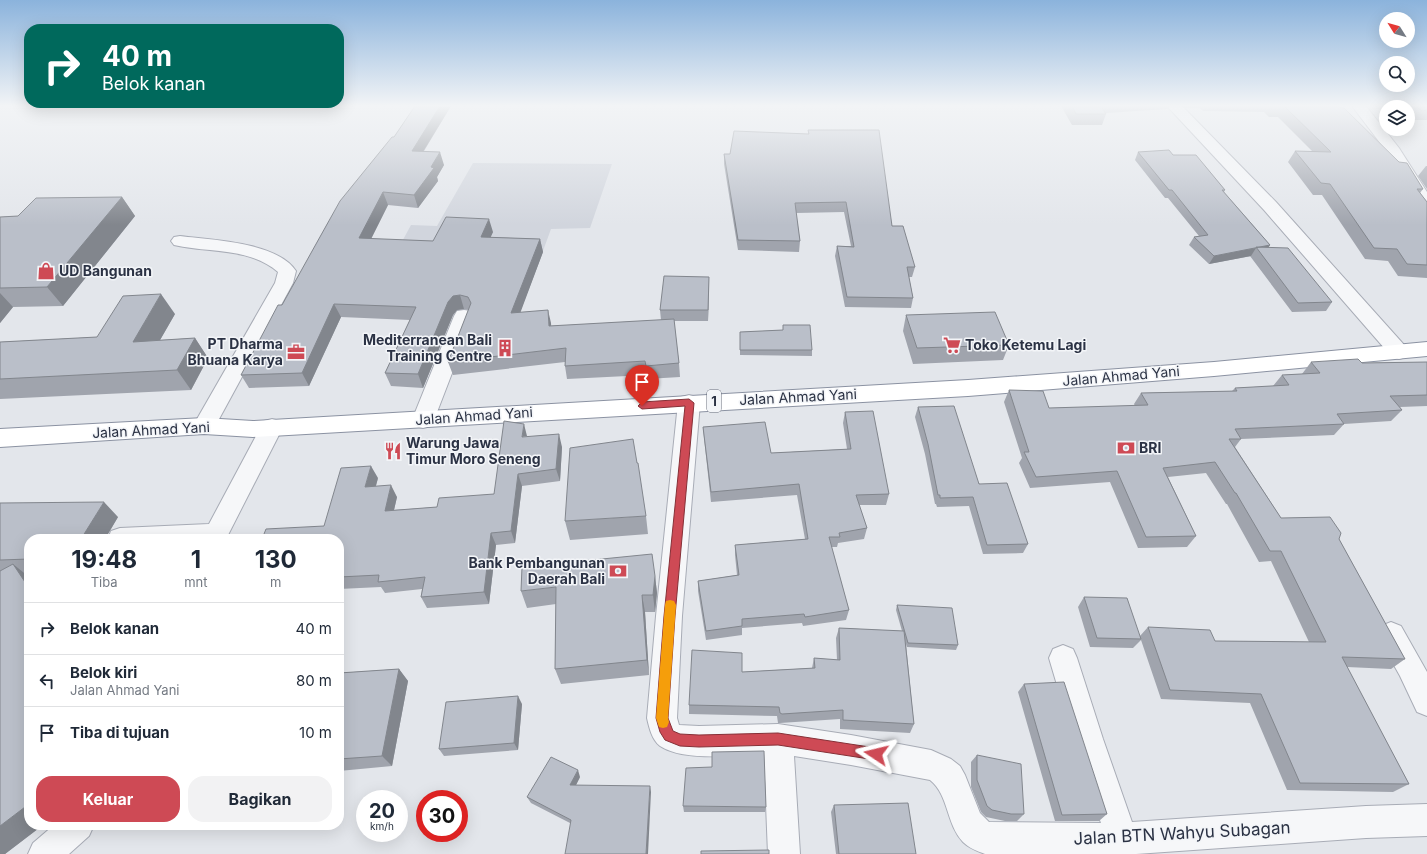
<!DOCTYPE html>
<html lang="id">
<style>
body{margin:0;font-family:Inter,sans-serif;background:#f2f2f3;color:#1f2937;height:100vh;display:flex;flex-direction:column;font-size:15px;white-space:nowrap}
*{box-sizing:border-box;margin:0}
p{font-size:13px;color:#747a83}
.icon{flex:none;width:22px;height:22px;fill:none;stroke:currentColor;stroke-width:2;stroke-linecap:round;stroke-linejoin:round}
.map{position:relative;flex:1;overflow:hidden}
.drawer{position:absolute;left:24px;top:534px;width:320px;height:296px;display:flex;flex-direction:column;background:#fff;border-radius:16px;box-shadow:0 4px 16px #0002}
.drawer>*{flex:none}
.hud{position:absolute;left:24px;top:24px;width:320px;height:84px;border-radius:16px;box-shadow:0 4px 16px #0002;background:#00695c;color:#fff;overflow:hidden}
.needle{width:26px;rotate:307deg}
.controls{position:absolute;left:1379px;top:12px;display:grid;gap:8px}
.controls a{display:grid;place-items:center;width:36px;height:36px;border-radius:50%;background:#fff;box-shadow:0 4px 16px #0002;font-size:20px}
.speed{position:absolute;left:356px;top:790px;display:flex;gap:8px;font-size:20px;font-weight:700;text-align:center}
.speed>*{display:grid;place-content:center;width:52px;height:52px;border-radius:50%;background:#fff;box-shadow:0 4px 16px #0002;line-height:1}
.speed small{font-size:10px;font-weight:400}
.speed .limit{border:6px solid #d22;background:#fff;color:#111}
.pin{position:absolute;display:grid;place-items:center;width:34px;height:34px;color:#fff;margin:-41px -17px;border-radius:50% 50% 50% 0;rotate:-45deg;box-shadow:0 0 4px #0007}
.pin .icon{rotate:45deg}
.me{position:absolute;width:44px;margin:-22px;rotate:280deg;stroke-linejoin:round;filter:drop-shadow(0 0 3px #0008)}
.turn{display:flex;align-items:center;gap:14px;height:84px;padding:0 12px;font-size:18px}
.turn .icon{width:52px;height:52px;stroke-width:2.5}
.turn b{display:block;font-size:28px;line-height:34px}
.eta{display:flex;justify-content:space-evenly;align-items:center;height:68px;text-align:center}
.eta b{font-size:24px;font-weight:700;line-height:28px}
.action{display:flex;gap:8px;margin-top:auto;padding:8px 12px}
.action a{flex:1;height:46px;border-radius:16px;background:#ce4a55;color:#fff;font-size:16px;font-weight:700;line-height:46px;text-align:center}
.action a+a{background:#f2f2f3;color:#1f2937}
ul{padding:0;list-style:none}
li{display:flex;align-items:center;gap:12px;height:52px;padding:0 12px;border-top:1px solid #e0e1e3}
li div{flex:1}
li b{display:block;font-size:15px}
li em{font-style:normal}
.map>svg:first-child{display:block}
</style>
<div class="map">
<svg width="1427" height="854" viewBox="0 0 1427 854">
<rect width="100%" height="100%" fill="#e3e6eb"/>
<path fill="#d1d5dd" d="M473,163L612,164L590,228L551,229L529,289L483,317L461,315L468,299L373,295L411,225L437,226Z"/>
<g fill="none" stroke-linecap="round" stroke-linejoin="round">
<g stroke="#a8acb6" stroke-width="2">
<path id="minor" d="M1167,106H1182L1276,202L1406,347L1409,352L1406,357L1399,359L1392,357L1264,210Z
M1352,106H1366L1399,148L1427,192V210L1421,209L1387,152Z
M180,236C212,240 277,242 296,271L293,283L212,432L204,434L196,432L193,426L275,283L278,272C249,247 208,253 174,245L171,241L174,237Z
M464,310L471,311L474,316L434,420L431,426L423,428L415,426L412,420L454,316L457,311Z
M689,395L697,397L700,403L682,616L677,718L679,725L699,726L778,724L851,735L931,750L951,759L960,766L965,775L980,813L989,822L1101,823L1073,739L1049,658L1053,649L1063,645L1073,649L1077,658L1103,739L1132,822L1366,806L1427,804V836L1366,838L1136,854H985C977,851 969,848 963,842C946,824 949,795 930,780L851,765L794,756L800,854H768L764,754C735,755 684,762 660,746C652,740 649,727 647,718L656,616L678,403L681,397Z
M272,419L280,421L283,427L226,539H108L111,531L120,528L209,524L264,421Z
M1391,622L1401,626L1427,672V716L1417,712L1400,676L1377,635L1381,626Z
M54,825H94L89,836L69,854H28L33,843Z"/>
</g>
<g stroke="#8b92a2" stroke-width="2">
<path id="highway" d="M1427,342V356L1214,376L968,396L253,437L204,434L0,447V429L204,418L253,421L968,380L1214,362Z"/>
</g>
<use href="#minor" fill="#f6f7f9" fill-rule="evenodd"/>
<use href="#highway" fill="#fff" fill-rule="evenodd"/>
</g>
<path fill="#a0a4ad" d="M415,106H451L424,151L444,165L437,177L438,181L418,208L388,205L371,239L433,241L493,232L490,237L540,239L543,252L520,312L551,323V326L661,320L660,310L709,277L708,321H674L679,363L680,377L647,379V375L567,379L565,366V362L453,375L448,362L469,310L464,309L457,310L453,315L423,388L391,386L385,373L410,320L341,317L309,386L249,388L241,375L282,305Z
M1061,106H1170L1168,109L1106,113V114L1102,125H1072Z
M1184,106H1339L1423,189L1420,193L1427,202V278L1398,276L1388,261L1365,259L1322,195H1313L1288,162L1295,151H1312L1278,117H1269L1264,112L1203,111L1200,108H1186Z
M1396,106H1427V120H1415L1408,115V107H1398Z
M808,130L892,226L915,267L912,277H909L913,298L911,308L845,307L835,256L837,246H851L844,212L796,213L800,241L799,252L738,250L724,164V154H730L808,134Z
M1138,152L1173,155L1225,190L1224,192L1270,245L1268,247L1332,302L1326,311L1292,312L1250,256H1251L1209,264L1189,245L1194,237L1199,236L1168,198H1165L1135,160Z
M1426,166H1427V189L1418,176Z
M122,197L135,216L63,306L13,307L0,323V217L18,216Z
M175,314L160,340L195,338L208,358L191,390L0,399V342L97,337Z
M906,315L1009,345L1003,360L913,364L903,331Z
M783,325L812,350V356L740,355V332L783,330Z
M1311,362L1362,363L1427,362V406L1400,407L1402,410L1391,421L1344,424L1334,435L1241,439L1235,447L1281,518L1339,539L1405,659L1391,669L1347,667L1409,784L1393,792L1287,790L1250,703L1161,699L1141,640L1133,648L1090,647L1078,607L1084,597L1140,636L1148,627L1215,641L1309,642L1271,561L1259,562L1227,504H1226L1206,473L1168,477L1196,536L1187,547L1138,548L1110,482L1030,488L1019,463L1022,458L1004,402L1009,390L1049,408L1135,406L1134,404L1141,393L1232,391L1235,388L1273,386L1282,375L1302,374Z
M918,407L1028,544L1023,553L983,554L969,506L937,507L936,504H935L925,454L915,417Z
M845,412L889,494L886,505H859L867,528L864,539L838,543L837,547H831L849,610L846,620L803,626L802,623L742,628V635L706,640L698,591V581L737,575L735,555V545L805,539L797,495L711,502L704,438L703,427L771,453L847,449L843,423Z
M527,436L562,447L560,481L522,486L515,543L496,545L489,604L427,608L421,597L422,589L385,593L381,587L339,589V539L378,478L376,486L397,497L394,510L437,507L494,494Z
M0,503L118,517L105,539H29V573H25L29,825H43L5,854H0Z
M646,516L648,534L570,540L565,521Z
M655,576L657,593L655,612H645L649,675L561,684L555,669L556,604L527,608L521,591Z
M897,605L958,645L956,650L907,647L906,644L914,724L910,733L840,729V719L780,723H778L777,716L689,714V705L742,672L812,668L814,658L837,660L836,638L839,628L902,631L896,610Z
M399,669L408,681L392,766L339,771V673Z
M1024,684L1107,814L1099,821H1055L1018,692Z
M522,704L518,750L444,756L439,749Z
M977,755L1024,814L1017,821H1005L986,817L981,812L971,787V762Z
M580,777L576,785L651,792L570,823L531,803L527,797Z
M834,805L916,854H836L831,812Z
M683,806L766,807L765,812H684Z"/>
<path fill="#82868d" d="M440,106H451L416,163L412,151Z
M440,152L444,165L437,177L438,181L418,208L414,195Z
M383,192L388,205L365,251L359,238Z
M122,197L135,216L63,306L47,287Z
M489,219L493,232L485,250L481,237Z
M540,239L543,252L515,327L511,313Z
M1270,245L1265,253L1256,247Z
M1256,248L1251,256L1209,264L1214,256Z
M709,277V287L708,321V310Z
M0,293L13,307L0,323Z
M161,294L175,314L148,361L133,342Z
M460,295L464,309L457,310L453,315L423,388L418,374L448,302L453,296Z
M334,304L341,317L309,386L302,373Z
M548,310L551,323L552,340L549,326Z
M195,338L208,358L191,390L177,370Z
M524,424L527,436L522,437Z
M559,434L562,447L560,481L556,469Z
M371,466L378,478L372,499L365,487Z
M518,474L522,486L515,543L511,531Z
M391,485L397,497L391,523L385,511Z
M104,502L118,517L105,539H81Z
M491,533L496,545L489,604L484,592Z
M13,564L29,577V588Z
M655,576L657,593L655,612L653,595Z
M642,595L645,612L649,675L647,660Z
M399,669L408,681L392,766L382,756Z
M518,696L522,704L518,750L514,743Z
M578,770L580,777L573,791L570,785Z
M650,786L651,792L648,854H646Z
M29,804V825H43L5,854H0V826Z"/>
<path fill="#babfc9" stroke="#82868d" d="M415,106H440L412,151L440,152L431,167L434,168L414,195L383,192L359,238L433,241L446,217L489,219L481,237L540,239L511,313L548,310L549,326L674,319L679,363L646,366L645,361L565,366L566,348L448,362L471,303L468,297L460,295L453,296L448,302L418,374L385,373L416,307L334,304L302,373L241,375L278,305H282L340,201L392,137H394Z
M1072,106H1101L1106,114H1076Z
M1275,106H1339L1341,108H1344L1399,162L1407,163L1423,189H1417L1427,202V265L1407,264L1397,249L1374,248L1330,184L1321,183L1295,151L1331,152L1284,106Z
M1416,106H1427V110L1422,111Z
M808,130H879L892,226H903L915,267H907L913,298L847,297L837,246L854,247L846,202L795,203L800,241L738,240L724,154H730L734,131L809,134Z
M1169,150L1173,155H1196L1225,190H1222L1270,245L1214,256L1194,237L1208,235L1172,190H1169L1138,152Z
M122,197L47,287L0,288V217L18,216L36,198Z
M1256,247L1288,248L1332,302L1298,303Z
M664,276L709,277L708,310H660Z
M161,294L133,342L195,338L177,370L0,379V342L97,337L123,296Z
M995,312L1009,345L917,348L906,315Z
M783,325H810L812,350H740V332L783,330Z
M1358,359L1362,363L1427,362V395L1390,396L1402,410L1337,414L1344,424L1235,429L1241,439H1229L1281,518L1330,517L1341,533L1339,539L1405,659L1342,657L1409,784L1300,783L1261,694L1170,690L1148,627L1210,630L1215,641L1326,642L1281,551H1270L1236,493H1235L1215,462L1163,468L1196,536L1146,537L1117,471L1036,477L1024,452H1029L1009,390L1043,391L1049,408L1148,405L1141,393L1237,391L1235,388L1289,385L1282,375L1320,373L1311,362Z
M954,406L979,484L1007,483L1028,544L987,545L973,497L940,498V495H938L928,444L918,407Z
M873,411L889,494L856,495L867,528L839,533L840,537H829L849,610L805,617L804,614L742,619V626L706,631L698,581L739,575L735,545L808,539L799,484L711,492L703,427L765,422L771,453L851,449L845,412Z
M504,421L524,424L522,437L559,434L556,469L518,474L511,531L491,533L484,592L421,597L425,577L378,582L379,575L339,577V539H262L266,529L324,526L341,468L371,466L365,487L391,485L385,511L437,507L439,498L494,494Z
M633,439L637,463H638L646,516L565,521L570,448Z
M104,502L81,539H29V559L0,560V503Z
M652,554L655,576L653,595H642L647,660L555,669L556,587L521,591L522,567Z
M13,564L29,588V804L0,826V571Z
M1084,597L1127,598L1141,639L1097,638Z
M897,605L952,608L958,645L908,643Z
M839,628L904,631L914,724L843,720V710L782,714L780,713L779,707L689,705L692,650L742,653V672L815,668L814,658L840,660Z
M399,669L382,756L339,759V673Z
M1064,682L1107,814L1062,815L1024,684Z
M518,696L514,743L439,749L446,702Z
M764,751L766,807L683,806L686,768L712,767V752Z
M977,755L1021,764L1024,814H1011L992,810L987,806L977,780Z
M551,757L578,770L570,785L650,786L646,854H565L571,820L527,797Z
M908,803L916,854H839L834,805Z
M769,850V854H701V851Z"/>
<linearGradient id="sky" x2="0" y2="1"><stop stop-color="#8bb3dc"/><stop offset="0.47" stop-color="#f2f4f6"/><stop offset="1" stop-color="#f2f4f6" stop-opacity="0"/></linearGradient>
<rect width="1427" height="225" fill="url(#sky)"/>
<path fill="#ce4a55" stroke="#863037" d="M689,399L694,403L675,616L668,718L673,731L680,734L699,735L778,733L876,748L880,750L882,754L880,759L876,760L778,745L699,747L680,746L665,740L660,732L656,718L664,616L685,406L642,409L638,406L642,402Z"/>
<path fill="#f59e0b" d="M670,600L674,601L676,605L668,718L669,722L667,727L663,728L659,727L656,718L665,605L666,601Z"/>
<defs>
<g id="shop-bare" transform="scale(1.38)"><path d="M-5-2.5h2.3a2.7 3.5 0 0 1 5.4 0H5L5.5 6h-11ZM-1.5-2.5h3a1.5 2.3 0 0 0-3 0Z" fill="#ce4a55" stroke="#f3f5f8" stroke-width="2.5" paint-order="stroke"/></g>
<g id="supermarket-bare" transform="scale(1.38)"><path d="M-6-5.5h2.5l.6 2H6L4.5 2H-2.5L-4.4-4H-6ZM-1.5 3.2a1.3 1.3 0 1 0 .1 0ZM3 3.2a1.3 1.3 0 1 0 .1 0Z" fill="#ce4a55" stroke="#f3f5f8" stroke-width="2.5" paint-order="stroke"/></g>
<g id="building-bare" transform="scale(1.38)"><path d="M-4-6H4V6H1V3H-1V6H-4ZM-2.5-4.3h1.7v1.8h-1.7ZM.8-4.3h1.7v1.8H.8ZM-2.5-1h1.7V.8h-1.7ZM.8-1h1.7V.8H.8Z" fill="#ce4a55" stroke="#f3f5f8" stroke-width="2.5" paint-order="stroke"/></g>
<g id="office-bare" transform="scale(1.38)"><path d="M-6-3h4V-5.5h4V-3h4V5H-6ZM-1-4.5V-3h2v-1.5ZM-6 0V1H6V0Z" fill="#ce4a55" stroke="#f3f5f8" stroke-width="2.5" paint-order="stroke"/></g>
<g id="bank-bare" transform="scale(1.38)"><path d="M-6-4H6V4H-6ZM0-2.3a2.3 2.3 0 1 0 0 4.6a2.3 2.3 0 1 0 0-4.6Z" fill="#ce4a55" stroke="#f3f5f8" stroke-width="2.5" paint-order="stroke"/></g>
<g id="restaurant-bare" transform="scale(1.38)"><path d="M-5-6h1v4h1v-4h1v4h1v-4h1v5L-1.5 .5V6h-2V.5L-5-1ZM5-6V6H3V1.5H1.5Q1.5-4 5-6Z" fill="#ce4a55" stroke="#f3f5f8" stroke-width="2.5" paint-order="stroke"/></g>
</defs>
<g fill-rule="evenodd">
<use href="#shop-bare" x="46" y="271"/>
<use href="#supermarket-bare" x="952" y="345"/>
<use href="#building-bare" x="505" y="348"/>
<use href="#office-bare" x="296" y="352"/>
<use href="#bank-bare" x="1126" y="448"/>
<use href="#restaurant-bare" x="393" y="451"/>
<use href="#bank-bare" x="618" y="571"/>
</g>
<g text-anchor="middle" stroke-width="3" stroke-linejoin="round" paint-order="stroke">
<rect fill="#f3f5f8" stroke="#676c7a" stroke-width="1" x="707" y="390" width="14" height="22" rx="3"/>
<g font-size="13" font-weight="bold" fill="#2b3244">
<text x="714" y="406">1</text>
</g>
<g font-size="14" font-weight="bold" fill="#2b3244" stroke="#f3f5f8" text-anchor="start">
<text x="59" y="276">UD Bangunan</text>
<text x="492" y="345" text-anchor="end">Mediterranean Bali<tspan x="492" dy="16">Training Centre</tspan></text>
<text x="283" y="349" text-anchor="end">PT Dharma<tspan x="283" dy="16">Bhuana Karya</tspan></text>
<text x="965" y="350">Toko Ketemu Lagi</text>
<text x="406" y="448">Warung Jawa<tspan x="406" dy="16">Timur Moro Seneng</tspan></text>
<text x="1139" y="453">BRI</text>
<text x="605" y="568" text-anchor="end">Bank Pembangunan<tspan x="605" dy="16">Daerah Bali</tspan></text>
</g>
<g font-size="14" fill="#2b3244" stroke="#f3f5f8">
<text transform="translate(1121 376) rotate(-5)" y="5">Jalan Ahmad Yani</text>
<text transform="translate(798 397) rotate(-3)" y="5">Jalan Ahmad Yani</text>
<text transform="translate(474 416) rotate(-4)" y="5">Jalan Ahmad Yani</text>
<text transform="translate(151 430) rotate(-3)" y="5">Jalan Ahmad Yani</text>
</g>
<g font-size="17" fill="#2b3244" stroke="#f3f5f8">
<text transform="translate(1182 833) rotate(-3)" y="6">Jalan BTN Wahyu Subagan</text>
</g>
</g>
</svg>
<div class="controls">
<a><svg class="needle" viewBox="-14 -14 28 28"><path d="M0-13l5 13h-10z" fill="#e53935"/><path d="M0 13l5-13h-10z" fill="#747a83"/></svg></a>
<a><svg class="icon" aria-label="search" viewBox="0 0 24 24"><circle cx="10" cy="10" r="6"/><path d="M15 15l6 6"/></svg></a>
<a><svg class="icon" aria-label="layers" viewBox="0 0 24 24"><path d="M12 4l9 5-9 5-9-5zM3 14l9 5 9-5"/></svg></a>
</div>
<div class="speed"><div>20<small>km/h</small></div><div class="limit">30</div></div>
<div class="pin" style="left:642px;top:406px;background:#d93025"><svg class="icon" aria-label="arrive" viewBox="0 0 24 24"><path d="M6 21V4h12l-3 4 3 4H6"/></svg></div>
<svg class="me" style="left:876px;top:754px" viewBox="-20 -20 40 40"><path d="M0-17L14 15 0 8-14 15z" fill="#ce4a55" stroke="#fff" stroke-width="4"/></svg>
<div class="hud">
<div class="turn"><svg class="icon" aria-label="right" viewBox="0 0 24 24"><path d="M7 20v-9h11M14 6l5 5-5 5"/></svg><div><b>40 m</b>Belok kanan</div></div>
</div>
<section class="drawer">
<div class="eta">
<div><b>19:48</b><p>Tiba</p></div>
<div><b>1</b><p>mnt</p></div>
<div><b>130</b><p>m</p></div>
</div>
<ul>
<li><svg class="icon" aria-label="right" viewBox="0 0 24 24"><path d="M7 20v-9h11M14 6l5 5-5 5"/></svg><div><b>Belok kanan</b></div><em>40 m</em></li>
<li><svg class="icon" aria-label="left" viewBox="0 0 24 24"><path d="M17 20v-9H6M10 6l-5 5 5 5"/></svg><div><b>Belok kiri</b><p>Jalan Ahmad Yani</p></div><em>80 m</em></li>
<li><svg class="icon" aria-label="arrive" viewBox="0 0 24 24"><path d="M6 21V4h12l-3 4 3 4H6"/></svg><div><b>Tiba di tujuan</b></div><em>10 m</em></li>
</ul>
<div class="action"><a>Keluar</a><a>Bagikan</a></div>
</section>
</div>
